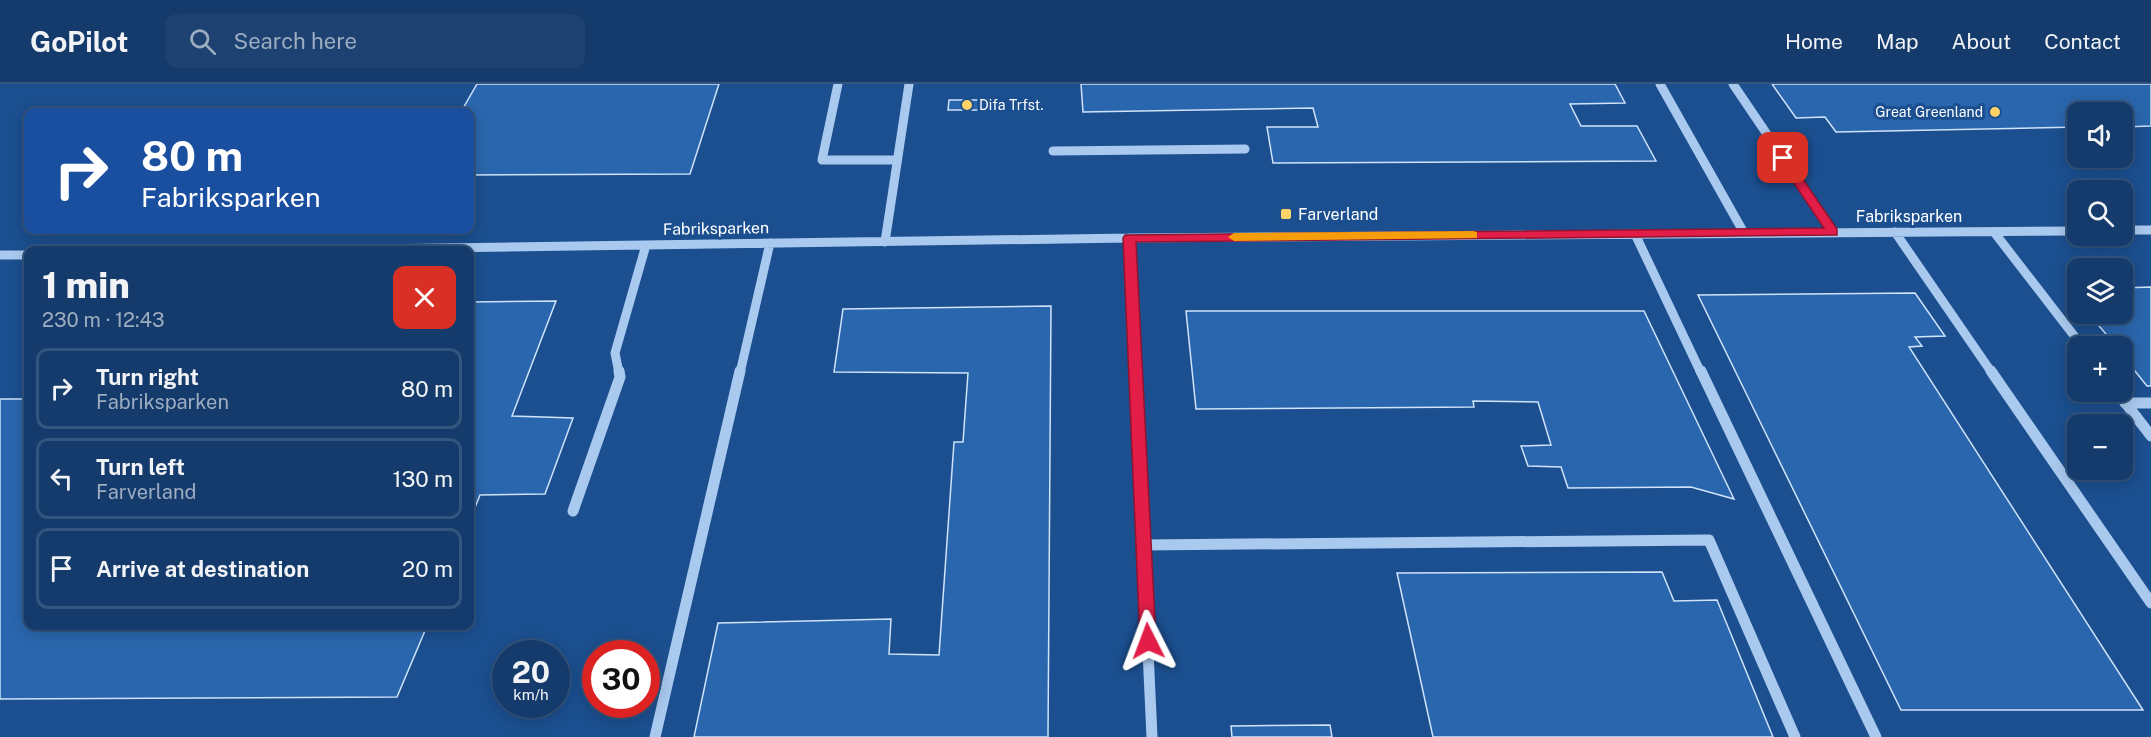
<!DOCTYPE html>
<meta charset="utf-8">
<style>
body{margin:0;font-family:"Public Sans",sans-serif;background:#1d4271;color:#f1f3f6;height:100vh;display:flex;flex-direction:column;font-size:22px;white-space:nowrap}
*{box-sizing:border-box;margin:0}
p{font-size:20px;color:#9dadc1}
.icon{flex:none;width:33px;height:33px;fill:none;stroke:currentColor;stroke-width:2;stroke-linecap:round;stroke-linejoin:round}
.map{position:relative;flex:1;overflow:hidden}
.side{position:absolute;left:24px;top:162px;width:450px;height:384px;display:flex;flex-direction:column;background:#143b6b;border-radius:12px;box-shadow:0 3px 15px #0003,0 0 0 2px #33557e}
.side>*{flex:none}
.banner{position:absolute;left:24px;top:24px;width:450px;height:126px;border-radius:12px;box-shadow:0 3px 15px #0003,0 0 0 2px #33557e;background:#1a4fa0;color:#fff;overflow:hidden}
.tools{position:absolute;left:2067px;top:18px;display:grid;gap:12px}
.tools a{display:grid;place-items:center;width:66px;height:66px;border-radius:12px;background:#143b6b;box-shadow:0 3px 15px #0003,0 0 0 2px #33557e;font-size:30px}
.speed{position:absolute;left:492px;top:556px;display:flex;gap:12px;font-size:30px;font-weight:700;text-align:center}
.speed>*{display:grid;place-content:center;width:78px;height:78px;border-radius:50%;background:#143b6b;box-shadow:0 3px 15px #0003,0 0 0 2px #33557e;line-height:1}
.speed small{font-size:15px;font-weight:400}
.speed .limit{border:9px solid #d22;background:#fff;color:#111}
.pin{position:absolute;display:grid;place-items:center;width:51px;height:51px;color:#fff;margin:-26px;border-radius:12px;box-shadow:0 3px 9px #0006}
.me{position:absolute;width:66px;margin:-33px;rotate:357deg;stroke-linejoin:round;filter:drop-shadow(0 0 4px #0008)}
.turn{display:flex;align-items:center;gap:21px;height:126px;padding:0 18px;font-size:27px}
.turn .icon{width:78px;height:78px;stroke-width:2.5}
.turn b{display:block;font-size:42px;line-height:51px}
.round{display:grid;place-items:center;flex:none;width:63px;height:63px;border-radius:12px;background:#1d4271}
.head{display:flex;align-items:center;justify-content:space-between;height:102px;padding:0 18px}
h1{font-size:36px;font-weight:800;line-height:45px}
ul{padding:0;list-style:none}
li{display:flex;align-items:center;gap:18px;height:81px;margin:0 12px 9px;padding:0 6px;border:3px solid #33557e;border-radius:12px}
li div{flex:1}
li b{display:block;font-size:22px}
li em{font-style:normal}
header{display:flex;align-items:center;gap:36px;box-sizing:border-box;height:84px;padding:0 30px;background:#143b6b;border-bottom:2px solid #33557e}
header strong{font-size:28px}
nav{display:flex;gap:33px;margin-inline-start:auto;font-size:21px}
.search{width:420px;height:54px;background:#1d4271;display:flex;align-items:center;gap:15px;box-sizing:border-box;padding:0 21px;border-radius:12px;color:#9dadc1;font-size:22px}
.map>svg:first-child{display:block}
</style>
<header>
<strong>GoPilot</strong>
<div class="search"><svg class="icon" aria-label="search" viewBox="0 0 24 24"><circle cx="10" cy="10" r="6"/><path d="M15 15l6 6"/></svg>Search here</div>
<nav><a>Home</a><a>Map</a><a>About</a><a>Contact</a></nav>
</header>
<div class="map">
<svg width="2151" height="653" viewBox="0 0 2151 653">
<rect width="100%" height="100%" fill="#1b4f8f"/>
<path fill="#2a66ad" stroke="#cfe3fa" stroke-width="1.5" d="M477,0H719L690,90L470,91V28H461Z
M1081,0H1615L1625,19L1570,20L1581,42H1637L1656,77L1273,79L1267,43H1318L1313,24L1083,28Z
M1772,0H2151V42L2122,43V28H2078V43L1836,48L1825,33L1796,34Z
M949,16H985V26H948Z
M2151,203V302H2147L2122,271V262H2116L2089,230H2122V204Z
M1915,209L1945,252L1915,253L1922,262L1909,263L2143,626H1901L1698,211Z
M556,217L512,332L573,334L545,410L480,411L470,436V218Z
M1051,222L1048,653H694L718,539L891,535L889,570L939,571L954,358H963L968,289L834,288L843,225Z
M1186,227H1644L1734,415L1691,403L1568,404L1561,383L1528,382L1521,362L1551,361L1538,318L1473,317L1474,323L1196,325Z
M0,315H28V542H427L397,613L0,615Z
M1662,488L1674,517L1717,516L1773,653H1433L1397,489Z
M1330,641L1332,653H1232L1231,642Z"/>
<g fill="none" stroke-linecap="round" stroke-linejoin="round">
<path stroke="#a9c9ee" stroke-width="9" d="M838,0L822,76H897
M1660,0L1744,149
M1733,0L1833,148
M1053,67L1245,65
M2122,146H2151
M1895,148L1992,289
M1994,148L2082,262
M1635,150L1701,289
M1129,154L1135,289
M885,158L909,0
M304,166L1129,154L2078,147
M0,171H28
M619,289L615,269L646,161
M740,289L770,159"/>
<path stroke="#a9c9ee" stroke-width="11" d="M1135,287L1152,653
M1701,287L1876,653
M1991,287L2151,519
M2117,308L2151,352
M2125,319H2151
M573,427L620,293L619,287
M1143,461L1709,456L1795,653
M655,653L740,287"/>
</g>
<path fill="#e11d48" stroke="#92132f" stroke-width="1.5" d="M1783,71L1787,72L1837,145V151L1136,158L1156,557L1153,562L1148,564L1142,562L1140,557L1123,154L1125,151L1824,144L1777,74Z"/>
<path fill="#f59e0b" d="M1473,147L1477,148V154L1234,157L1228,153L1234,149Z"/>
<g fill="#ffd166" stroke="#1b4f8f" stroke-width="2">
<circle cx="967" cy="21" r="6"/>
<circle cx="1995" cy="28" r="6"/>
<rect x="1280" y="124" width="12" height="12" rx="3"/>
</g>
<g text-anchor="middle" stroke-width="6" stroke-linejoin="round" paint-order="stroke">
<g font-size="14" fill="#fff" stroke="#1b4f8f" text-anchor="start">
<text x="979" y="26">Difa Trfst.</text>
<text x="1983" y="33" text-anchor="end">Great Greenland</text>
</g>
<g font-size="16" fill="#fff" stroke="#1b4f8f" text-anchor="start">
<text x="1298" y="136">Farverland</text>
</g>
<g font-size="16" fill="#fff" stroke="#1b4f8f">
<text x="1909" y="138">Fabriksparken</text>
<text transform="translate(716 144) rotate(-1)" y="6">Fabriksparken</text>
</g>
</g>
</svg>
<div class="tools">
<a><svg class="icon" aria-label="sound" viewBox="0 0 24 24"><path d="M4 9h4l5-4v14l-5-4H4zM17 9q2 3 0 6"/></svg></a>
<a><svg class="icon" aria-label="search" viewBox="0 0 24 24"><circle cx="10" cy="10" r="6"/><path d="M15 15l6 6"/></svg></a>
<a><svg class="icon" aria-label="layers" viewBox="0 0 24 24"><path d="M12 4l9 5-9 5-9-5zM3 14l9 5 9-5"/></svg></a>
<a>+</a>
<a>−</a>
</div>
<div class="speed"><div>20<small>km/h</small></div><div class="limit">30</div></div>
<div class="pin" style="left:1783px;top:74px;background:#d93025"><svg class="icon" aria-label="arrive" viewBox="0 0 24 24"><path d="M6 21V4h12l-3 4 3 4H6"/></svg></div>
<svg class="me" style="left:1148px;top:557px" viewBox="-20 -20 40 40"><path d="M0-17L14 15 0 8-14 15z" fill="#e11d48" stroke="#fff" stroke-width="4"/></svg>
<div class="banner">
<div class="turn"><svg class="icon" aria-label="right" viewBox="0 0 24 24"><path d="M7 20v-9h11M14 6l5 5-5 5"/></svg><div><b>80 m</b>Fabriksparken</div></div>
</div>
<section class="side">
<div class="head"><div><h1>1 min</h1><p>230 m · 12:43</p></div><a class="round" style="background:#d93025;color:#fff"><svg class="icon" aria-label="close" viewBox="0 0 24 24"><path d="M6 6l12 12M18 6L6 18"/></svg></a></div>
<ul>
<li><svg class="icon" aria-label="right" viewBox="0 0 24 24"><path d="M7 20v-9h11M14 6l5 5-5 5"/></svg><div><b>Turn right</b><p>Fabriksparken</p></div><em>80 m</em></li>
<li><svg class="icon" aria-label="left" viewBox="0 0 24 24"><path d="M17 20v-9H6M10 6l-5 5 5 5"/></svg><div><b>Turn left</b><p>Farverland</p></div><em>130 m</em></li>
<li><svg class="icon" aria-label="arrive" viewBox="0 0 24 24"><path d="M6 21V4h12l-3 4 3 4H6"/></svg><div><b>Arrive at destination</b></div><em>20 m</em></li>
</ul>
</section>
</div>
